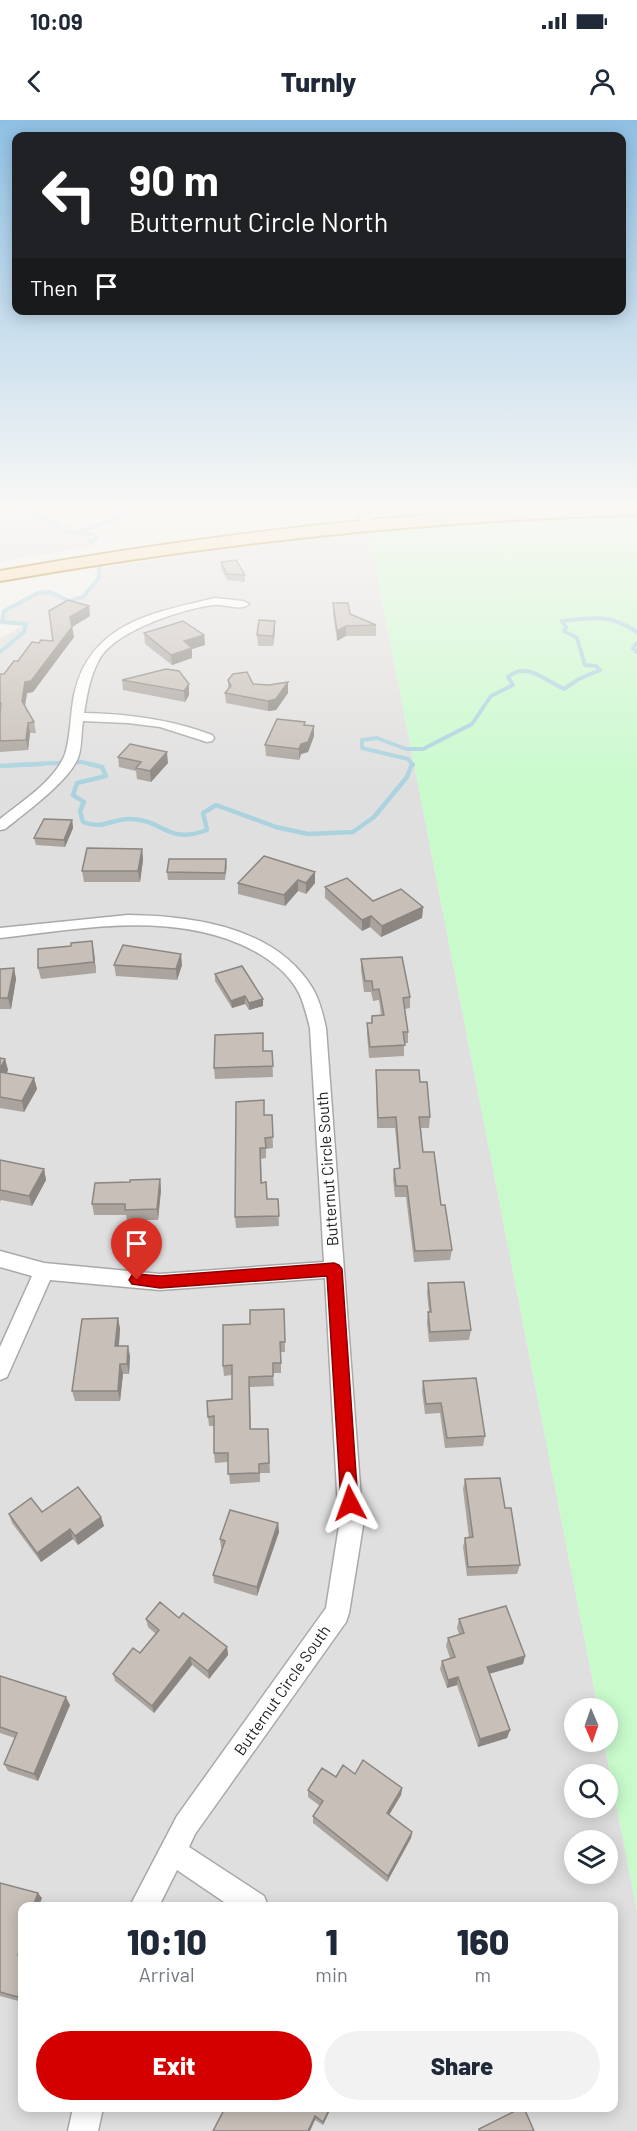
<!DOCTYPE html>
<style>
body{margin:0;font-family:Barlow,sans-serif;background:#f2f2f3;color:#1f2937;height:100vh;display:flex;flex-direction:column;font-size:22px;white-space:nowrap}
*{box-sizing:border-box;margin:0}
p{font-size:20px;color:#747a83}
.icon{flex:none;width:33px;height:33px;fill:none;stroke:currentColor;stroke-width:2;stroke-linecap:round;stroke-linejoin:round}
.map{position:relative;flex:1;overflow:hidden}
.side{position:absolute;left:18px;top:1782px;width:600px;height:210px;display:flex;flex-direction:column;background:#fff;border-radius:12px;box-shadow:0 3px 15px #0003}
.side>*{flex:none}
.guide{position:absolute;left:12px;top:12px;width:614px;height:183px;border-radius:12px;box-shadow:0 3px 15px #0003;background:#202124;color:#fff;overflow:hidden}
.needle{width:39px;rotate:178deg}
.buttons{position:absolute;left:564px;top:1578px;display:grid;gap:12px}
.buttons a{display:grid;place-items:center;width:54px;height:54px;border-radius:50%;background:#fff;box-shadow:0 3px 15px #0003;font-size:30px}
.pin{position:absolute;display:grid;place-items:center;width:51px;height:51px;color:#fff;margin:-62px -26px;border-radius:50% 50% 50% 0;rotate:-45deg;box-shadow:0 0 6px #0007}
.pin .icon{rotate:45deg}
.me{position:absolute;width:66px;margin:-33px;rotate:356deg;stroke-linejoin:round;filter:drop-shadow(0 0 4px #0008)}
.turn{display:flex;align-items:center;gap:21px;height:126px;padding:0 18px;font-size:27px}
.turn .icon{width:78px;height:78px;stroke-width:2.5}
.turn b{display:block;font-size:42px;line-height:51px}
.then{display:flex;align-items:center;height:57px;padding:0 18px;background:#0003;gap:12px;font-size:22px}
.eta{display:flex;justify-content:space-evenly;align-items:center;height:102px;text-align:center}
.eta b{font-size:36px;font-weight:800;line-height:42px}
.primary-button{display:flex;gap:12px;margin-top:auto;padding:12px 18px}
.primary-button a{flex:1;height:69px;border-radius:36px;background:#d40000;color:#fff;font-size:24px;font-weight:800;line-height:69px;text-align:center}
.primary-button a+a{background:#f2f2f3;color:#1f2937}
.status{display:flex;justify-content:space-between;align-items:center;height:42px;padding:0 30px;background:#fff;direction:ltr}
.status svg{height:16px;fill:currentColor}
header{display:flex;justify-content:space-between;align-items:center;height:78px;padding:0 18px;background:#fff;font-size:27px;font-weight:800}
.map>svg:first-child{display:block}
</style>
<div class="status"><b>10:09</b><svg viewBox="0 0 49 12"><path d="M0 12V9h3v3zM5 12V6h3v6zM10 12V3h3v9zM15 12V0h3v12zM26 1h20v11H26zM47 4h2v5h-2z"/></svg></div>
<header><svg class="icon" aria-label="back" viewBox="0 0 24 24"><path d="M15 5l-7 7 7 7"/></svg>Turnly<svg class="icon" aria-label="person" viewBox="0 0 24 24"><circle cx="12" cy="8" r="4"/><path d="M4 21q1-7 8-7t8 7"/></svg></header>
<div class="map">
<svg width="637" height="2011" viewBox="0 0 637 2011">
<rect width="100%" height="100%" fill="#f2efe9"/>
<path fill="#e0dfdf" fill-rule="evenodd" d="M0,388H25L88,413L96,425L0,442Z
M368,408L598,1588H574V1622H604L637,1791V2011H0V519L25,504L2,502L4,491L38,473L50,472L69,481L83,477L99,458V448ZM574,1654H608V1688H574ZM574,1720H608V1754H574ZM22,1786H614V1988H22Z"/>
<path fill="#c8facc" d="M637,394V1791L604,1622H608V1588H598L368,408L428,403Z"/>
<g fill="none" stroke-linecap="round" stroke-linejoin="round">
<path stroke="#aad3df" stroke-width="4" d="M15,388L49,400L65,412L93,414L97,418L90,422
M80,412L118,398L114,393L118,388
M637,523L633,528L637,532
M0,532L24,512L26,504L2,502L4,491L38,473L50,472L69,481L83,477L99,458V446
M11,645L81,642L95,645
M413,645L408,639L362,628V620L377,618L406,629H423L472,604L491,576L513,565L508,557C527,541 546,561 564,569L579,559L600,550L596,546L585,545L577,518L564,511L566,507L562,501C595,498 608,493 637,512"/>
<path stroke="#aad3df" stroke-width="4.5" d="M89,644L102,647L106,656L77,663L73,675L84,682L80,691L83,702C104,710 110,699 130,699C163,699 167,725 207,710L203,693L216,685L276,707L308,714L353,712L374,697L407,657L412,644
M0,646L42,644"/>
<g stroke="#a9a9a9" stroke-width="3">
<path id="minor" d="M357,388H367L371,404L370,406H362Z
M215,478L243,481L249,484C240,492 224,483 213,485C182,489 114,511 99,540C90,556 87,575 84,593C128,594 170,599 212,615L214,618L212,621L207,622L160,607L128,603L83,601C81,612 82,627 78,638C68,662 25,693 5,709L0,710V699C21,682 50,664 63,639C71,624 70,589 75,571C92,502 156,492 215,478Z
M128,795C194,796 276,807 313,869C320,881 323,895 326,908L363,1406L349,1493L346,1502L195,1714L189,1727L264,1776L268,1786H230L177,1750L159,1786H130L177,1696L326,1488L339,1406L325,1158L160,1170L50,1160L7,1257L0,1260V1227L32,1156L0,1147V1131L44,1143L160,1154L324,1142L310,908C307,896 304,884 299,873C287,850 263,834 240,824C163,792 80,809 0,818V808Z
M73,1988H103L98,2011H68Z"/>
</g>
<g stroke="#a06b00" stroke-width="4">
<path id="primary" d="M532,388H637V395C422,400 211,424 0,461V451C176,420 353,397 532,388Z"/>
</g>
<use href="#minor" fill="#fff" fill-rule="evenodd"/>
<use href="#primary" fill="#fcd6a4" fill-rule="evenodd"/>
</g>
<path fill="#aba49e" d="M221,442L245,455V462L227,460L221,449Z
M333,483L350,494L376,505V516H346L337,521L333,493Z
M89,486L90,496L72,507L74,517L33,572L27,573L25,586L34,602L36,613H30L28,630L0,632V554H4L39,523L53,521Z
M275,501V511L273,526H258L257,515Z
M144,513L204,515L205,525L192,529V538L172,545L145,524Z
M166,549L189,575L185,582L123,570L122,560Z
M228,560L253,564L288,573L276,590L268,591L226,583L225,573L228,569Z
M305,602V605L314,606V616L308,632L301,634L299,640L266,636L265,625Z
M118,637L168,643L151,662L137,659L136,651L119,647Z
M72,700L73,708L65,727L36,725L34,718Z
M142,729L143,740L140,762H84L82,751Z
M226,739L227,747L225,760H168L167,752Z
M315,752V763L306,774L298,771L285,786L238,774V763Z
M325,767L373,781L423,787L422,798L381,817L370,807L362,811L325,778Z
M71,826L94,832L96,853L41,859L38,848Z
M361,839L410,877V888L405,889L408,912V923H404V936L369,938L367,914V903H371L372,896L381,895L379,880L373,881L371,872H364L361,850Z
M114,845H182L177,860L116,856Z
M14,848L16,859L11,889H0V849Z
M215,854L263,886L249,890L245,884L232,888L215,861Z
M263,931H272L273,957L215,959L214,948Z
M0,938L5,939L8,950L7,953L34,958L37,969L24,992L0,988Z
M376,950L420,962L430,997L429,1008H421L423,1032L441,1085L452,1130L450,1140L414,1142L406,1077H395L393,1059L394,1049L399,1048L395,1008H377Z
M264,995H272L273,1028L266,1029V1038L261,1039L262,1063L267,1079H278L279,1106L236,1108L235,1097Z
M0,1040L44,1049L46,1060L32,1086L1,1080L0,1082Z
M160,1059L161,1070L158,1100H127L126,1095H94L92,1084L130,1062Z
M428,1163L471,1210L469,1220L429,1222L427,1203L428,1192H429L427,1173Z
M284,1189L285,1232H281V1253H273L274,1266L250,1267L251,1309H268L270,1353H260V1362L230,1364L228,1342L215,1343L214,1333V1306H209L208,1297L232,1279V1255L224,1256L223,1246L250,1204Z
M118,1198L120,1209L119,1226L130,1236L129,1254H123L120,1281H75L72,1271Z
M423,1261L485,1316L483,1326L445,1328L440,1293L425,1294L422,1271Z
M465,1359L505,1388L520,1445L517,1454L467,1456L463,1427L465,1418H469L463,1369Z
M42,1392L101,1397L104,1406L78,1425L73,1419L41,1442L12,1403L9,1394Z
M278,1403L279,1412L257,1476L214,1463L213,1455L222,1428H221L220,1419Z
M179,1498L227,1527L228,1535L209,1559L192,1545L154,1593L115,1561L113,1554L140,1533L156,1514L148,1507L146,1499Z
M459,1499L525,1536L523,1544L489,1554L510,1610L507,1618L478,1627L457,1565L447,1568L440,1549L442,1541L450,1538L446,1526L448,1518L459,1514L457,1508Z
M0,1556L70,1585L38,1661L8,1651L4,1644L15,1618L0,1613Z
M355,1654L402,1668L401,1675L389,1695L412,1712L411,1718L387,1762L313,1703V1696L320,1686L308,1677V1670L336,1657Z
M0,1763L42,1778L22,1786V1882L0,1876Z
M225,1988H331L323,2005L315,2000Z"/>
<path fill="#8b8681" d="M89,486L90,496L72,507L74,517L33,572L27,573L24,591L22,581L25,562L70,497Z
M275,501V511L273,526V516Z
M346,506V516L337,521V511Z
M204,515L205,525L192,529V538L172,545L171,535L184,521Z
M288,562V573L276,590L268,591V581Z
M189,564V575L185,582L184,571Z
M28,603L30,613L28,630L26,620Z
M314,606V616L308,632L301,634L299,640V629L301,624Z
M167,632L168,643L151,662L150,651Z
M72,700L73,708L65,727L64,720Z
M142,729L143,740L140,762L138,751Z
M315,752V763L306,774V763Z
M298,760V771L285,786L284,775Z
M423,787L422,798L381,817L382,806Z
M371,796L370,807L362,811V800Z
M92,821L94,832L96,853L94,842Z
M181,834L182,845L177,860L176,849Z
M14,848L16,859L11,889L8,878Z
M245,876V884L232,888L231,881Z
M263,879V886L249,890V883Z
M5,939L8,950L1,963L0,958V949Z
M34,958L37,969L24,992L22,981Z
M44,1049L46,1060L32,1086L29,1076Z
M160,1059L161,1070L158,1100L157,1089Z
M118,1198L120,1209L118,1236L115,1226Z
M128,1226L130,1236L129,1254L127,1244Z
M120,1244L123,1254L120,1281L118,1271Z
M101,1397L104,1406L78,1425L75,1416Z
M278,1403L279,1412L257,1476V1467Z
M70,1409L73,1419L41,1442L37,1433Z
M227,1527L228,1535L209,1559L208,1551Z
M525,1536L523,1544L485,1555L487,1547Z
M190,1537L192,1545L154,1593L152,1586Z
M458,1557L457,1565L447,1568L448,1560Z
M66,1577L70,1585L38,1661L34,1654Z
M510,1610L507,1618L478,1627L480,1619Z
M402,1668L401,1675L386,1700L387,1693Z
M412,1712L411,1718L387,1762L388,1756Z
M38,1773L42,1778L39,1786H33Z
M22,1820V1839L18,1835Z
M22,1862V1882L18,1877Z
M330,1988H331L323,2005V2002Z
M315,1996V2000L310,2011H308Z"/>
<path fill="#c7bfb8" stroke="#8b8681" stroke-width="1.5" d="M236,440L245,455L227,454L221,442Z
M68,480L89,486L70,497L72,507L31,561L25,562L22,581L34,602L28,603L26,620L0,621V594L1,583H0V554H4L14,541H18L32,522L39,523L41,520L53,521L49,491Z
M333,483H348L350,494L376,505L346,506L337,511Z
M259,500L275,501L273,516L257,515Z
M183,501L204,515L184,521L192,528L171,535L144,513Z
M166,549L179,551L189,564L184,571L122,560Z
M247,552L253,564L269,565L288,562L276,579L268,581L225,573L231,566L228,560L233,554Z
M277,599L305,602L304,605L314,606L308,622L301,624L299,629L265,625Z
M130,624L167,632L150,651L136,648L141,642L118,637Z
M44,699L72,700L64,720L34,718Z
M87,728L142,729L138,751H82Z
M264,736L315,752L306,763L298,760L284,775L238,763Z
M169,739H226L225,753L167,752Z
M347,758L373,781L401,769L423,787L382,806L371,796L362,800L325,767Z
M92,821L94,842L38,848V829L71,826V823Z
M123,825L181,834L176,849L114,845Z
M402,837L410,877L403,878L408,912H403L405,925L370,927L367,903H372V896L384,895L379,869L373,870L372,861H365L361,839Z
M242,846L263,879L249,883L245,876L231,881L215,854Z
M14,848L8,878H0V849Z
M263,913V931H272L273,946L214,948L215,915Z
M0,938L5,939L0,949Z
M376,950H419L420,962H427L430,997H419L423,1032H434L441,1085H445L452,1130L415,1131L407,1066H396L394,1049L400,1048L396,997L378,998Z
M0,952L34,958L22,981L0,977Z
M264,980V995H272L273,1017L265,1018L266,1028H260L261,1063L266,1062L267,1079H278L279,1096L235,1097L236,982Z
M0,1040L44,1049L29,1076L0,1070Z
M160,1059L157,1089L125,1090V1084H92L95,1063L130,1062V1060Z
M464,1162L471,1210L430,1212L428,1192H431L428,1163Z
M284,1189L285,1222H280L281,1243H273V1256L249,1257L250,1309H268L269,1343L259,1344V1353L228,1354V1333H214V1296L208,1297L207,1281L232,1279V1245L223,1246V1205L250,1204V1190Z
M118,1198L115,1226H128L127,1244H120L118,1271H72L82,1199Z
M476,1258L485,1316L447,1318L441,1283L426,1284L423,1261Z
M500,1358L505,1388H511L520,1445L468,1447L465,1418L473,1417L465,1359Z
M78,1367L101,1397L75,1416L70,1409L37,1433L9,1394L31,1378L42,1392Z
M230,1390L278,1403L257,1467L213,1455L225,1421L220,1419Z
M160,1482L179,1498L183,1493L227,1527L208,1551L190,1537L152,1586L113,1554L133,1528L140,1533L159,1510L146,1499Z
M506,1486L525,1536L487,1547L510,1610L480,1619L458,1557L448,1560L442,1541L455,1537L448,1518L464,1513L459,1499Z
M0,1556L66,1577L34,1654L4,1644L17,1613L0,1607Z
M363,1640L402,1668L387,1693L412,1712L388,1756L313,1696L323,1681L308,1670L322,1648L336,1657L343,1645L355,1654Z
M0,1763L38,1773L33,1786H22V1820L18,1835L22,1837V1862L18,1877L0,1872Z
M225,1988H330L323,2002L315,1996L308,2011H213Z
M521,1988H524L534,2011H479V2009Z"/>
<linearGradient id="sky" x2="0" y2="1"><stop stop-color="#8fc0e4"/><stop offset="0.58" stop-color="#f9f8f5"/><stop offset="1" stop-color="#f9f8f5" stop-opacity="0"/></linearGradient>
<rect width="637" height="670" fill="url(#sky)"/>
<path fill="#d40000" stroke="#8a0000" stroke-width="1.5" d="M334,1143L339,1145L342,1149L358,1383L356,1388L350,1391L344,1388L341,1383L327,1156L160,1168L132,1164L129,1160L132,1155L137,1154L160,1156Z"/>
<g text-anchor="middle" stroke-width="5" stroke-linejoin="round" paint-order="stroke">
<g font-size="16" fill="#222" stroke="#fff">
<text transform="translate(327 1049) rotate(-94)" y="6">Butternut Circle South</text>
<text transform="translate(282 1570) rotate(-55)" y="6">Butternut Circle South</text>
</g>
</g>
</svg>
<div class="buttons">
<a><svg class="needle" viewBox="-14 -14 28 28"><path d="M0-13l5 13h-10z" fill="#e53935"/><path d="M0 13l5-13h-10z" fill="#747a83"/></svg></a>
<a><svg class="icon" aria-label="search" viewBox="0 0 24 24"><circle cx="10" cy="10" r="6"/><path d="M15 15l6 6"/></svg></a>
<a><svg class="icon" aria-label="layers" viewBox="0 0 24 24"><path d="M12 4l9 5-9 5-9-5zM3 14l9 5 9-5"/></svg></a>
</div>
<div class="pin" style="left:137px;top:1160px;background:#d93025"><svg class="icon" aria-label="arrive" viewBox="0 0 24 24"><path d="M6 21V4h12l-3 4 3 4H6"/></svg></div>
<svg class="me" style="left:350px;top:1383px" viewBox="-20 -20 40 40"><path d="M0-17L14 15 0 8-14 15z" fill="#d40000" stroke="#fff" stroke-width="4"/></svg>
<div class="guide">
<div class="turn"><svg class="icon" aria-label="left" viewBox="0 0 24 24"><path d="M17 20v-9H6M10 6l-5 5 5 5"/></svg><div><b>90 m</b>Butternut Circle North</div></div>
<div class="then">Then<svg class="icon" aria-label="arrive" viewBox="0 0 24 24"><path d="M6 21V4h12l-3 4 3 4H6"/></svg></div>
</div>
<section class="side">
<div class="eta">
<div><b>10:10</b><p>Arrival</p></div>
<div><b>1</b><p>min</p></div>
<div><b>160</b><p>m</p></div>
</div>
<div class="primary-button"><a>Exit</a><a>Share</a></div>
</section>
</div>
